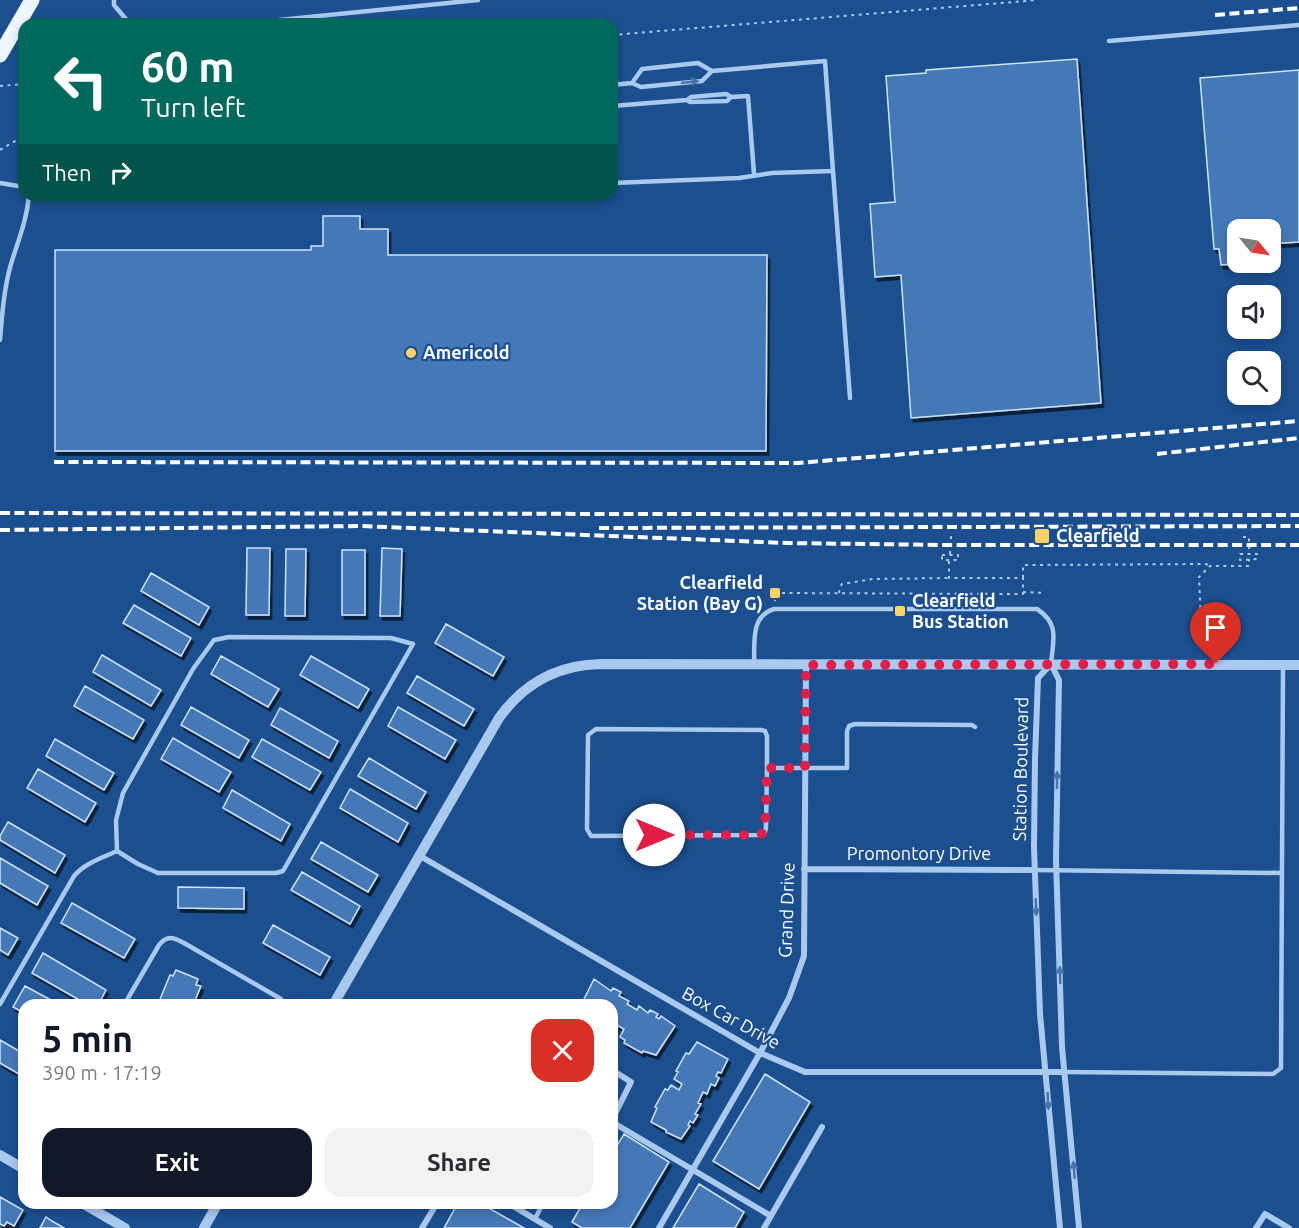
<!DOCTYPE html>
<meta charset="utf-8">
<style>
body{margin:0;font-family:Ubuntu,sans-serif;background:#f2f2f3;color:#2b2b33;height:100vh;display:flex;flex-direction:column;font-size:22px;white-space:nowrap}
*{box-sizing:border-box;margin:0}
p{font-size:20px;color:#7c7c81}
.icon{flex:none;width:33px;height:33px;fill:none;stroke:currentColor;stroke-width:2;stroke-linecap:round;stroke-linejoin:round}
.map{position:relative;flex:1;overflow:hidden}
.sheet{position:absolute;left:18px;top:999px;width:600px;height:210px;display:flex;flex-direction:column;background:#fff;border-radius:18px;box-shadow:0 3px 9px #0003}
.sheet>*{flex:none}
.top-card{position:absolute;left:18px;top:18px;width:600px;height:183px;border-radius:18px;box-shadow:0 3px 9px #0003;background:#00695c;color:#fff;overflow:hidden}
.needle{width:39px;rotate:120deg}
.buttons{position:absolute;left:1227px;top:219px;display:grid;gap:12px}
.buttons a{display:grid;place-items:center;width:54px;height:54px;border-radius:12px;background:#fff;box-shadow:0 3px 9px #0003;font-size:30px}
.pin{position:absolute;display:grid;place-items:center;width:51px;height:51px;color:#fff;margin:-62px -26px;border-radius:50% 50% 50% 0;rotate:-45deg;box-shadow:0 0 6px #0007}
.pin .icon{rotate:45deg}
.me{position:absolute;width:66px;margin:-33px;rotate:90deg;stroke-linejoin:round;filter:drop-shadow(0 0 4px #0008)}
.turn{display:flex;align-items:center;gap:21px;height:126px;padding:0 24px;font-size:27px}
.turn .icon{width:78px;height:78px;stroke-width:2.5}
.turn b{display:block;font-size:42px;line-height:51px}
.then{display:flex;align-items:center;height:57px;padding:0 24px;background:#0003;gap:12px;font-size:22px}
.round{display:grid;place-items:center;flex:none;width:63px;height:63px;border-radius:18px;background:#f2f2f3}
.overview{display:flex;align-items:center;justify-content:space-between;height:102px;padding:0 24px}
h1{font-size:36px;font-weight:600;line-height:45px;color:#111827}
.primary-button{display:flex;gap:12px;margin-top:auto;padding:12px 24px}
.primary-button a{flex:1;height:69px;border-radius:18px;background:#111827;color:#fff;font-size:24px;font-weight:600;line-height:69px;text-align:center}
.primary-button a+a{background:#f2f2f3;color:#2b2b33}
.map>svg:first-child{display:block}
</style>
<div class="map">
<svg width="1299" height="1228" viewBox="0 0 1299 1228">
<defs>
<filter id="shadow"><feDropShadow dx="2.5" dy="4" stdDeviation="0" flood-color="#0009"/></filter>
</defs>
<rect width="100%" height="100%" fill="#1b4f8f"/>
<path fill="#4478b7" stroke="#cfe3fa" stroke-width="1.5" filter="url(#shadow)" d="M1077,59L1101,403L911,418L901,275L875,277L870,204L895,202L886,76L926,73V70Z
M1299,70V242L1270,244V230H1238V247H1233L1235,264L1221,265L1219,249H1214L1200,78Z
M323,216H360V229H388V255H767L766,451H55V250H311V246H323Z
M247,548H270L269,615H246Z
M382,548L402,549L400,616H380Z
M286,549H306L305,616H285Z
M342,550H365V615H342Z
M151,573L209,607L199,625L141,591Z
M134,605L191,638L181,656L123,623Z
M446,624L504,657L493,676L435,643Z
M102,655L161,690L151,706L93,672Z
M221,656L279,689L268,707L211,674Z
M311,656L369,689L358,708L300,675Z
M417,676L474,709L464,726L407,693Z
M85,686L144,720L133,739L74,706Z
M191,707L249,740L239,758L181,725Z
M398,707L456,740L445,759L388,726Z
M280,708L338,741L329,758L271,725Z
M173,738L231,772L219,792L161,759Z
M55,739L114,773L104,790L46,756Z
M262,739L321,772L310,790L252,757Z
M369,758L426,792L416,809L358,776Z
M38,769L96,803L85,822L27,788Z
M350,789L408,823L398,842L340,808Z
M232,790L290,824L281,841L223,808Z
M8,822L65,855L55,873L0,840V836Z
M321,842L378,875L368,892L311,859Z
M0,858L48,886L37,905L0,883Z
M302,872L360,906L350,924L291,890Z
M178,887L244,888V909L178,908Z
M72,903L135,939L124,958L61,923Z
M273,925L330,957L320,975L263,943Z
M0,928L18,938L8,955L0,950Z
M43,953L106,990L98,1005H88L32,973Z
M176,970L198,979L196,985L201,986L193,1005L158,1004L170,975L173,976Z
M594,979L611,991L613,988L621,992L619,996L629,1001L627,1004L637,1010L639,1006L648,1013L650,1010L658,1014L656,1017L659,1019L661,1016L675,1026L656,1055L643,1051L642,1053L624,1043L625,1040L620,1037L624,1029L617,1025L612,1033V1005H581Z
M25,986L60,1005H24V1013L13,1007Z
M0,1040L24,1054V1077L0,1063Z
M697,1042L728,1059L721,1073L718,1072L716,1076L719,1078L715,1086L711,1084L707,1094L703,1092L698,1103L701,1104L695,1114L698,1115L693,1123L690,1121L688,1125L690,1126L681,1139L666,1132V1130L651,1122L657,1108L655,1107L665,1089L668,1090L671,1085L679,1090L682,1084L674,1079L678,1072L676,1071L686,1053L689,1054Z
M765,1074L810,1102L759,1189L713,1161Z
M624,1134L669,1162L630,1228H582L572,1222L583,1203H612V1154Z
M699,1184L744,1212L735,1228H673Z
M0,1197L23,1210L14,1226L7,1222L4,1226L0,1224Z
M458,1203H480L524,1228H444Z
M46,1217L52,1221L64,1228H40Z"/>
<g fill="none" stroke-linecap="round" stroke-linejoin="round">
<path stroke="#a9c9ee" stroke-width="2" stroke-dasharray="3 4.5" stroke-linecap="butt" d="M612,35L1038,0
M0,86L24,84
M0,150L24,136
M1243,537H1249V554
M950,554L951,537H955
M1240,554H1257V559L1240,560Z
M942,555H958V560H942Z
M1023,578V565L1206,564L1210,566
M1023,592L1045,593
M839,593L840,587L842,584L873,579L949,578
M775,601V593L1023,594V578H949V560
M1201,623L1199,577L1210,566H1249V559"/>
<path stroke="#a9c9ee" stroke-width="4.5" d="M114,0V5L130,24
M239,24L478,0
M1109,41L1299,25
M612,85L632,83L641,87L702,81L712,71L698,63L642,69L632,83
M731,97L748,96L754,174
M612,106L687,100L690,102L727,101L731,97L726,94L691,97L687,100
M833,171L850,398
M0,183L24,187
M612,183L739,178L772,173L833,171L825,61L712,71
M0,340C2,315 4,288 11,264C18,241 27,220 29,195
M754,664C755,643 750,616 774,609H1037C1060,624 1053,640 1051,664
M767,768L766,827L765,832L759,835L591,836L587,829L588,735L596,729L761,730L765,731L767,736V768H847V731L849,726L855,724L972,725L975,727
M1034,870L1282,873
M0,1004L74,876C85,863 102,858 117,851L116,820L123,793L193,669L214,640L229,637L391,638L413,644L283,871L276,873H158L138,864L117,851
M124,1005L159,945C167,935 173,937 184,943L274,995L281,999L283,1005
M1065,1072L1273,1074L1281,1068L1283,665
M535,1219L543,1203"/>
<path stroke="#a9c9ee" stroke-width="6" d="M420,856L760,1053L805,1072H1065
M804,869L1034,870
M612,1070L631,1082L612,1120
M612,1122L771,1216
M508,1203L550,1228
M422,1228L437,1203
M659,1228L760,1053L789,998L804,956L806,665
M764,1228L822,1127
M1060,1228L1040,1014L1034,847L1035,759L1038,678L1051,664L1059,680L1056,860L1062,1047L1079,1228
M1256,1228L1265,1214L1289,1228"/>
<path stroke="#a9c9ee" stroke-width="10" d="M333,1005L499,718C524,683 558,665 600,664L1299,665
M0,1155L24,1169
M82,1203L125,1228
M204,1228L218,1203"/>
<path stroke="#f0f6ff" stroke-width="15" d="M0,55L32,0"/>
<path stroke="#fff" stroke-width="4" stroke-dasharray="10 4.5" stroke-linecap="butt" d="M1215,15L1299,8
M1157,454L1299,438
M54,462L798,463L1299,421
M0,513L1299,515
M599,528L1299,526
M0,530L360,526L787,543L944,545H1299"/>
</g>
<defs><path id="oneway-solid" d="M-6-.8H1V-3.2L6.5 0L1 3.2V.8H-6Z" transform="scale(1.5)"/></defs>
<g fill="#4674ac">
<use href="#oneway-solid" transform="translate(690 82) rotate(-6)"/>
<use href="#oneway-solid" transform="translate(1057 780) rotate(-89)"/>
<use href="#oneway-solid" transform="translate(1036 907) rotate(88)"/>
<use href="#oneway-solid" transform="translate(1060 975) rotate(-92)"/>
<use href="#oneway-solid" transform="translate(1048 1101) rotate(87)"/>
<use href="#oneway-solid" transform="translate(1074 1170) rotate(-95)"/>
</g>
<g fill="none" stroke-linecap="round" stroke-linejoin="round">
<path stroke="#e11d48" stroke-width="10" stroke-dasharray="0 18" d="M654,835H759L765,832L767,768H805L806,665L1216,664"/>
</g>
<g fill="#ffd166" stroke="#1b4f8f" stroke-width="2">
<circle cx="411" cy="353" r="6"/>
<rect x="1034" y="528" width="16" height="16" rx="3"/>
<rect x="769" y="587" width="12" height="12" rx="3"/>
<rect x="894" y="605" width="12" height="12" rx="3"/>
</g>
<g text-anchor="middle" stroke-width="4.5" stroke-linejoin="round" paint-order="stroke">
<g font-size="18" font-weight="bold" fill="#fff" stroke="#1b4f8f" text-anchor="start">
<text x="423" y="359">Americold</text>
<text x="1056" y="542">Clearfield</text>
<text x="763" y="589" text-anchor="end">Clearfield<tspan x="763" dy="21">Station (Bay G)</tspan></text>
<text x="912" y="607">Clearfield<tspan x="912" dy="21">Bus Station</tspan></text>
</g>
<g font-size="18" fill="#fff" stroke="#1b4f8f">
<text transform="translate(1021 769) rotate(-89)" y="6">Station Boulevard</text>
<text x="919" y="860">Promontory Drive</text>
<text transform="translate(787 910) rotate(-88)" y="6">Grand Drive</text>
<text transform="translate(731 1018) rotate(29)" y="6">Box Car Drive</text>
</g>
</g>
</svg>
<div class="buttons">
<a><svg class="needle" viewBox="-14 -14 28 28"><path d="M0-13l5 13h-10z" fill="#e53935"/><path d="M0 13l5-13h-10z" fill="#7c7c81"/></svg></a>
<a><svg class="icon" aria-label="sound" viewBox="0 0 24 24"><path d="M4 9h4l5-4v14l-5-4H4zM17 9q2 3 0 6"/></svg></a>
<a><svg class="icon" aria-label="search" viewBox="0 0 24 24"><circle cx="10" cy="10" r="6"/><path d="M15 15l6 6"/></svg></a>
</div>
<div class="pin" style="left:1216px;top:664px;background:#d93025"><svg class="icon" aria-label="arrive" viewBox="0 0 24 24"><path d="M6 21V4h12l-3 4 3 4H6"/></svg></div>
<svg class="me" style="left:654px;top:835px" viewBox="-20 -20 40 40"><circle r="19" fill="#fff"/><path d="M0-13L10 11 0 6-10 11z" fill="#e11d48"/></svg>
<div class="top-card">
<div class="turn"><svg class="icon" aria-label="left" viewBox="0 0 24 24"><path d="M17 20v-9H6M10 6l-5 5 5 5"/></svg><div><b>60 m</b>Turn left</div></div>
<div class="then">Then<svg class="icon" aria-label="right" viewBox="0 0 24 24"><path d="M7 20v-9h11M14 6l5 5-5 5"/></svg></div>
</div>
<section class="sheet">
<div class="overview"><div><h1>5 min</h1><p>390 m · 17:19</p></div><a class="round" style="background:#d93025;color:#fff"><svg class="icon" aria-label="close" viewBox="0 0 24 24"><path d="M6 6l12 12M18 6L6 18"/></svg></a></div>
<div class="primary-button"><a>Exit</a><a>Share</a></div>
</section>
</div>
